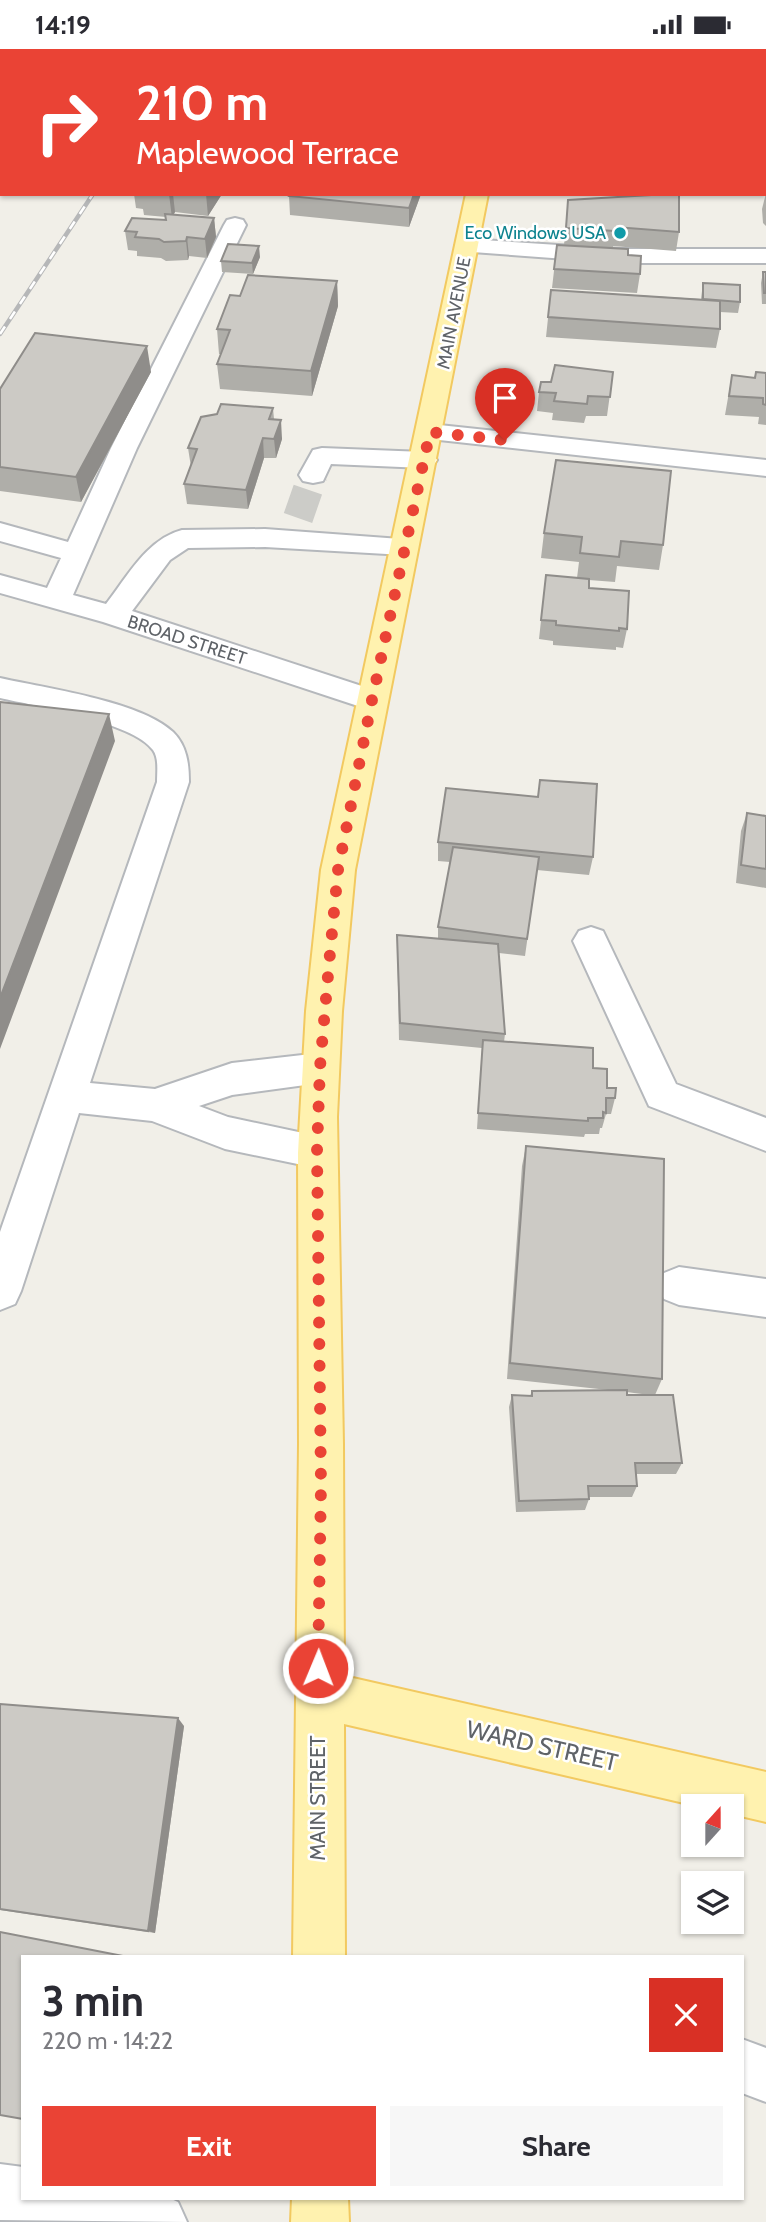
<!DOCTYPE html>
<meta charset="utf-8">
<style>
body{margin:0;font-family:Cabin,sans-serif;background:#f7f7f7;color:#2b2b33;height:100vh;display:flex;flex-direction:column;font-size:26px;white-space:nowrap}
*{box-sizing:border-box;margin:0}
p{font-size:23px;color:#7c7c81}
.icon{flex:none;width:38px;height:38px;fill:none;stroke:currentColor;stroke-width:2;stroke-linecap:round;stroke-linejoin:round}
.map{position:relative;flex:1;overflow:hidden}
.sheet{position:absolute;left:21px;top:1906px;width:723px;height:245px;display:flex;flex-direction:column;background:#fff;border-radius:0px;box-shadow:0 2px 5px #0004}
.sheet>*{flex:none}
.guide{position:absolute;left:0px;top:0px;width:766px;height:147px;box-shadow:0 2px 5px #0004;background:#ea4335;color:#fff;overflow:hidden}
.needle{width:46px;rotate:21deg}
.tools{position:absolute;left:681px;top:1745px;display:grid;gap:14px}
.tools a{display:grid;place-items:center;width:63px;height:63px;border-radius:0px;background:#fff;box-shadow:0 2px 5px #0004;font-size:35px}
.pin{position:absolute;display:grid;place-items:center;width:60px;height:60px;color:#fff;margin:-72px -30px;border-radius:50% 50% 50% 0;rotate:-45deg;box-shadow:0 0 7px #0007}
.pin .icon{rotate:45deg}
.me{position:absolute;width:77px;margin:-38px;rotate:1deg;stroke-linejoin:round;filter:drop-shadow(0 0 5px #0008)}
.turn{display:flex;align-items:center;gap:24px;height:147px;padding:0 21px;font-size:32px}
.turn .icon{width:91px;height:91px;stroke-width:2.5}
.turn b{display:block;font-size:49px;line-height:60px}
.round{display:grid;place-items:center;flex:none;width:74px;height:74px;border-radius:0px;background:#f7f7f7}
.headline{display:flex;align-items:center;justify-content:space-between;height:119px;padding:0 21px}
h1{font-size:42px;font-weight:700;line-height:52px}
.cta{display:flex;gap:14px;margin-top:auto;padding:14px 21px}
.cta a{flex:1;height:80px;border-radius:0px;background:#ea4335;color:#fff;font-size:28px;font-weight:700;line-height:80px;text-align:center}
.cta a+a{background:#f7f7f7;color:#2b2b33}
.status{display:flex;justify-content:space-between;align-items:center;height:49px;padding:0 35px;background:#fff;direction:ltr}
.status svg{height:19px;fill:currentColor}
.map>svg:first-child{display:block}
</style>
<div class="status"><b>14:19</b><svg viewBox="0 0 49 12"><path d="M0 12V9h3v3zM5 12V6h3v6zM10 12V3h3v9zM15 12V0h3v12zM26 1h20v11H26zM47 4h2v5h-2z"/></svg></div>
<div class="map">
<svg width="766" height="2173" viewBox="0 0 766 2173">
<rect width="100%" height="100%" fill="#f1efe8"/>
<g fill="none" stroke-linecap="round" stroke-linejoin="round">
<path stroke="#ccccc8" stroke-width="30" stroke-dasharray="30 15" stroke-linecap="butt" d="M298,469L313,426"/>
<g stroke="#b5b8bc" stroke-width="4">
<path id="minor" d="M283,0H303L282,2Z
M235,169L243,171L246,176L137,399L73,546L106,555C127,528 147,490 182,481L265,480L414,491L418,497L414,503L404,506L265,498L188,499L170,511L132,562L383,644L387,651L383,658L372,662L361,658L103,573L0,544V526L47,539L61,509L0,492V474L68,493L111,399L224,176L227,171Z
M467,190L620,200H766V214H620L459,202L455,197L459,192Z
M430,375L766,411V427L421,389L417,383L421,377Z
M322,399L424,403L433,405L437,411L433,417L424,419L331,415L323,432L313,434L303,432L299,426L313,401Z
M0,629C45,639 140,652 173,683C187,697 189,715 189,733L90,1034L155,1040L232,1014L320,1004L333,1008L339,1019L333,1030L320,1034L232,1046L199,1057L228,1068L331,1090L336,1102L331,1114L317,1119L225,1100L152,1072L79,1064L21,1242L15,1255L0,1261V1183L157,733C157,723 159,709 153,701C133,673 35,657 0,649Z
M591,878L603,882L676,1035L766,1069V1102L649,1057L573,892L579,882Z
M679,1218L766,1230V1268L679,1256L664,1250L658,1237L664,1224Z
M742,1990L766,1999V2053L742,2044Z
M0,2115L23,2118V2149H169L178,2153L187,2173L0,2171Z"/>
</g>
<g stroke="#f2c960" stroke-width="4">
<path id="major" d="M496,0H516V2H496Z
M466,145H488L355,821L342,962L337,1068L343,1395L344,1627L766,1723V1773L732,1765V1757H697L344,1675L345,1908H293L299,1395L298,1104L306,962L321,821Z
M292,2149H348L349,2173H291Z"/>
</g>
<use href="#minor" fill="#fff" fill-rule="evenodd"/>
<use href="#major" fill="#fff2af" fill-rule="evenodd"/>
<g stroke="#b6b7b8" stroke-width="4.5">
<path id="rail" d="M0,285L93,145"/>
</g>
<use href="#rail" stroke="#fff" stroke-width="2.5" stroke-dasharray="9" stroke-linecap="butt"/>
</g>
<path fill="#afaea9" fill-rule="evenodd" d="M0,0H88L87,2H2V32H0Z
M226,0H264V2H226Z
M334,0H461V2H334Z
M766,144V177L763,174L762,160Z
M134,145H222L208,167L175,163L173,166L214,169L216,188L207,209L189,207L188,211L166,212L161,209L137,207V202L128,201L125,182L166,171V168L144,166L143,160L136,159Z
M290,145H421L409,178L290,166L289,147Z
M568,151L679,183L676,202L613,197V199L628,206L640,225L637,244L552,239L557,196H564Z
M260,208L253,225L222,223L221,212Z
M763,223H766V255H762L761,234Z
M337,232L338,257L312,347L220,340L217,315L221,305H219L217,280L240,247Z
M703,234L740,253L738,264L720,263V280L716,299L546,288L551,241L701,250Z
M151,323L81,453L0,442V340Z
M613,323L607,367H586L584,374L552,371L553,364L537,362L539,343L551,333Z
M756,323L766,324V376L758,375L759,368L725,366L732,326L754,329Z
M273,359L274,370L282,390L276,409H264L248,460L187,455L184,435L191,418L188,399Z
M544,484L663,496L659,521L617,517L615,533L589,531V539L627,580L623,599L616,598V601L553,596V592L539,590L546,526L577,529L579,513L541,509Z
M747,764L766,767V839L736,834L741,782Z
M438,793L593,808L589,826L537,821L525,907L499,904L505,985L504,993L593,1019L615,1049L611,1065H606L602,1079H600L599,1085H585L584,1088L477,1080L482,999L399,991L397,886L438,890V878L450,813L438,812Z
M526,1097L662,1330L655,1346L682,1414L676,1425H636L637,1437L632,1448H589V1450L585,1461L516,1463L509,1358L512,1346L530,1347L532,1342L608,1341L507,1330L522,1117ZM627,1343L634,1344L650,1346H627Z
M0,1655L184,1677L155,1884L0,1861Z"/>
<path fill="#8f8d8a" d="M72,0H88V1L87,2H70Z
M169,145H173L175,163L172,169Z
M206,145H222L208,167Z
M414,145H421L409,178V159Z
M214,169L216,188L207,209L205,190Z
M187,188L189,207L188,211L186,192Z
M259,197L260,208L253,225L252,214Z
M337,232L338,257L312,347L311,322Z
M147,297L151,323L81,453L76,428Z
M281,371L282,390L276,409L274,390Z
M263,389L264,409L248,460L246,441Z
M109,665L115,692L0,1000V949Z
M178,1669L184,1677L155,1884L148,1882Z"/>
<path fill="#cccac5" stroke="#8f8d8a" stroke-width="2" d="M0,0H72L70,2L41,0L55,2H2V15H0Z
M242,0H261L260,2Z
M372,0H459L458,2H397Z
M290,145H414L409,159L289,147Z
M668,145H679V183L616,178L615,182L566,179L568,151Z
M165,165L214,169L205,190L187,188L186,192L164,193L159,190L135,188L137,183L125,182L132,169L166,171Z
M228,195L259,197L252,214L221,212Z
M557,196L628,200V206L641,207L640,225L554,220Z
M763,223H766V244H764Z
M248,226L337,232L311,322L217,315L230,281L217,280L230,246L240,247Z
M703,234L740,236V253L703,250Z
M551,241L720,252V280L548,268Z
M35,284L147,297L76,428L0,418V340Z
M555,316L613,323L610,348L588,347L587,355L554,352L556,344L539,343L541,333H551Z
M756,323L766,324V356L763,355V349L729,347L732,326L755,329Z
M221,355L273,359L269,370L281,371L274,390L263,389L246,441L184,435L197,400L188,399L201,368L217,365Z
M556,411L671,422L663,496L621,492L619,508L580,504L582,488L544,484Z
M546,526L589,530V539L629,542L627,580L619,579V582L556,576V572L541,571Z
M0,653L109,665L0,949Z
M540,731L597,735L593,808L438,793L446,739L538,748Z
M747,764L766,767V820L741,816Z
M453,798L539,808L527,890L438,878Z
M397,886L498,895L505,985L400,974Z
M483,991L593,999V1019L607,1020V1039H616L615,1049H606V1064L603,1063V1069H588V1072L478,1064Z
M526,1097L664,1110L662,1330L510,1314Z
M627,1341V1346H673L682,1414H635L637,1437H588L589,1450L519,1452L512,1346L532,1347V1342Z
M0,1655L178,1669L148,1882L0,1860Z
M0,1883L128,1908H23V2070L0,2066Z"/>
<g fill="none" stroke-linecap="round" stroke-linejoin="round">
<path stroke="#ea4335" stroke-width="12" stroke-dasharray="0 21.6" d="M318,1619L321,1436L317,1102L320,1018L329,915L338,821L372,651L430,383L505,391"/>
</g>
<circle fill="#0f9aa8" stroke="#fff" stroke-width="2.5" cx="620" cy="184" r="7"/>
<g text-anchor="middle" stroke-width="5" stroke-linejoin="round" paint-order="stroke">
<g font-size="18" fill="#0d838f" stroke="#fff" text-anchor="end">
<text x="606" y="190">Eco Windows USA</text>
</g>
<g font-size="18" fill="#5f6368" stroke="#fff">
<text transform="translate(454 264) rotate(-79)" y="6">MAIN AVENUE</text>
<text transform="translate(187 591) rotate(18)" y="6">BROAD STREET</text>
</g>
<g font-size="21" fill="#5f6368" stroke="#fff">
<text transform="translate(318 1749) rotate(-90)" y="7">MAIN STREET</text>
</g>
<g font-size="24" fill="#5f6368" stroke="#fff">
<text transform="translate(542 1697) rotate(13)" y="8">WARD STREET</text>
</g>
</g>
</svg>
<div class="tools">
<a><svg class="needle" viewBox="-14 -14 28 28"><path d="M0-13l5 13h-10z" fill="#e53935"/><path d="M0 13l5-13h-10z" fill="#7c7c81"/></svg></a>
<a><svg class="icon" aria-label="layers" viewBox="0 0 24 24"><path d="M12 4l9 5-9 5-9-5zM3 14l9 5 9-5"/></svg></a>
</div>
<div class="pin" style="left:505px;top:391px;background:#d93025"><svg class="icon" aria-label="arrive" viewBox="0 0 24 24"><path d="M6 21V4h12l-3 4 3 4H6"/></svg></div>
<svg class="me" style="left:318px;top:1619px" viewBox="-20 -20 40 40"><circle r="17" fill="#ea4335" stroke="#fff" stroke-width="3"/><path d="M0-11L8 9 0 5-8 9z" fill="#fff"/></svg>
<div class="guide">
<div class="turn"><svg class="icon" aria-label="right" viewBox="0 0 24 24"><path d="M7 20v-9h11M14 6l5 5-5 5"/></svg><div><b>210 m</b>Maplewood Terrace</div></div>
</div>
<section class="sheet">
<div class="headline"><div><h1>3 min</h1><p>220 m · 14:22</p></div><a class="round" style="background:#d93025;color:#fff"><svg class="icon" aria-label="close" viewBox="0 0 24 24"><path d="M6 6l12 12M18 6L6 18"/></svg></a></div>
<div class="cta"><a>Exit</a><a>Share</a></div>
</section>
</div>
